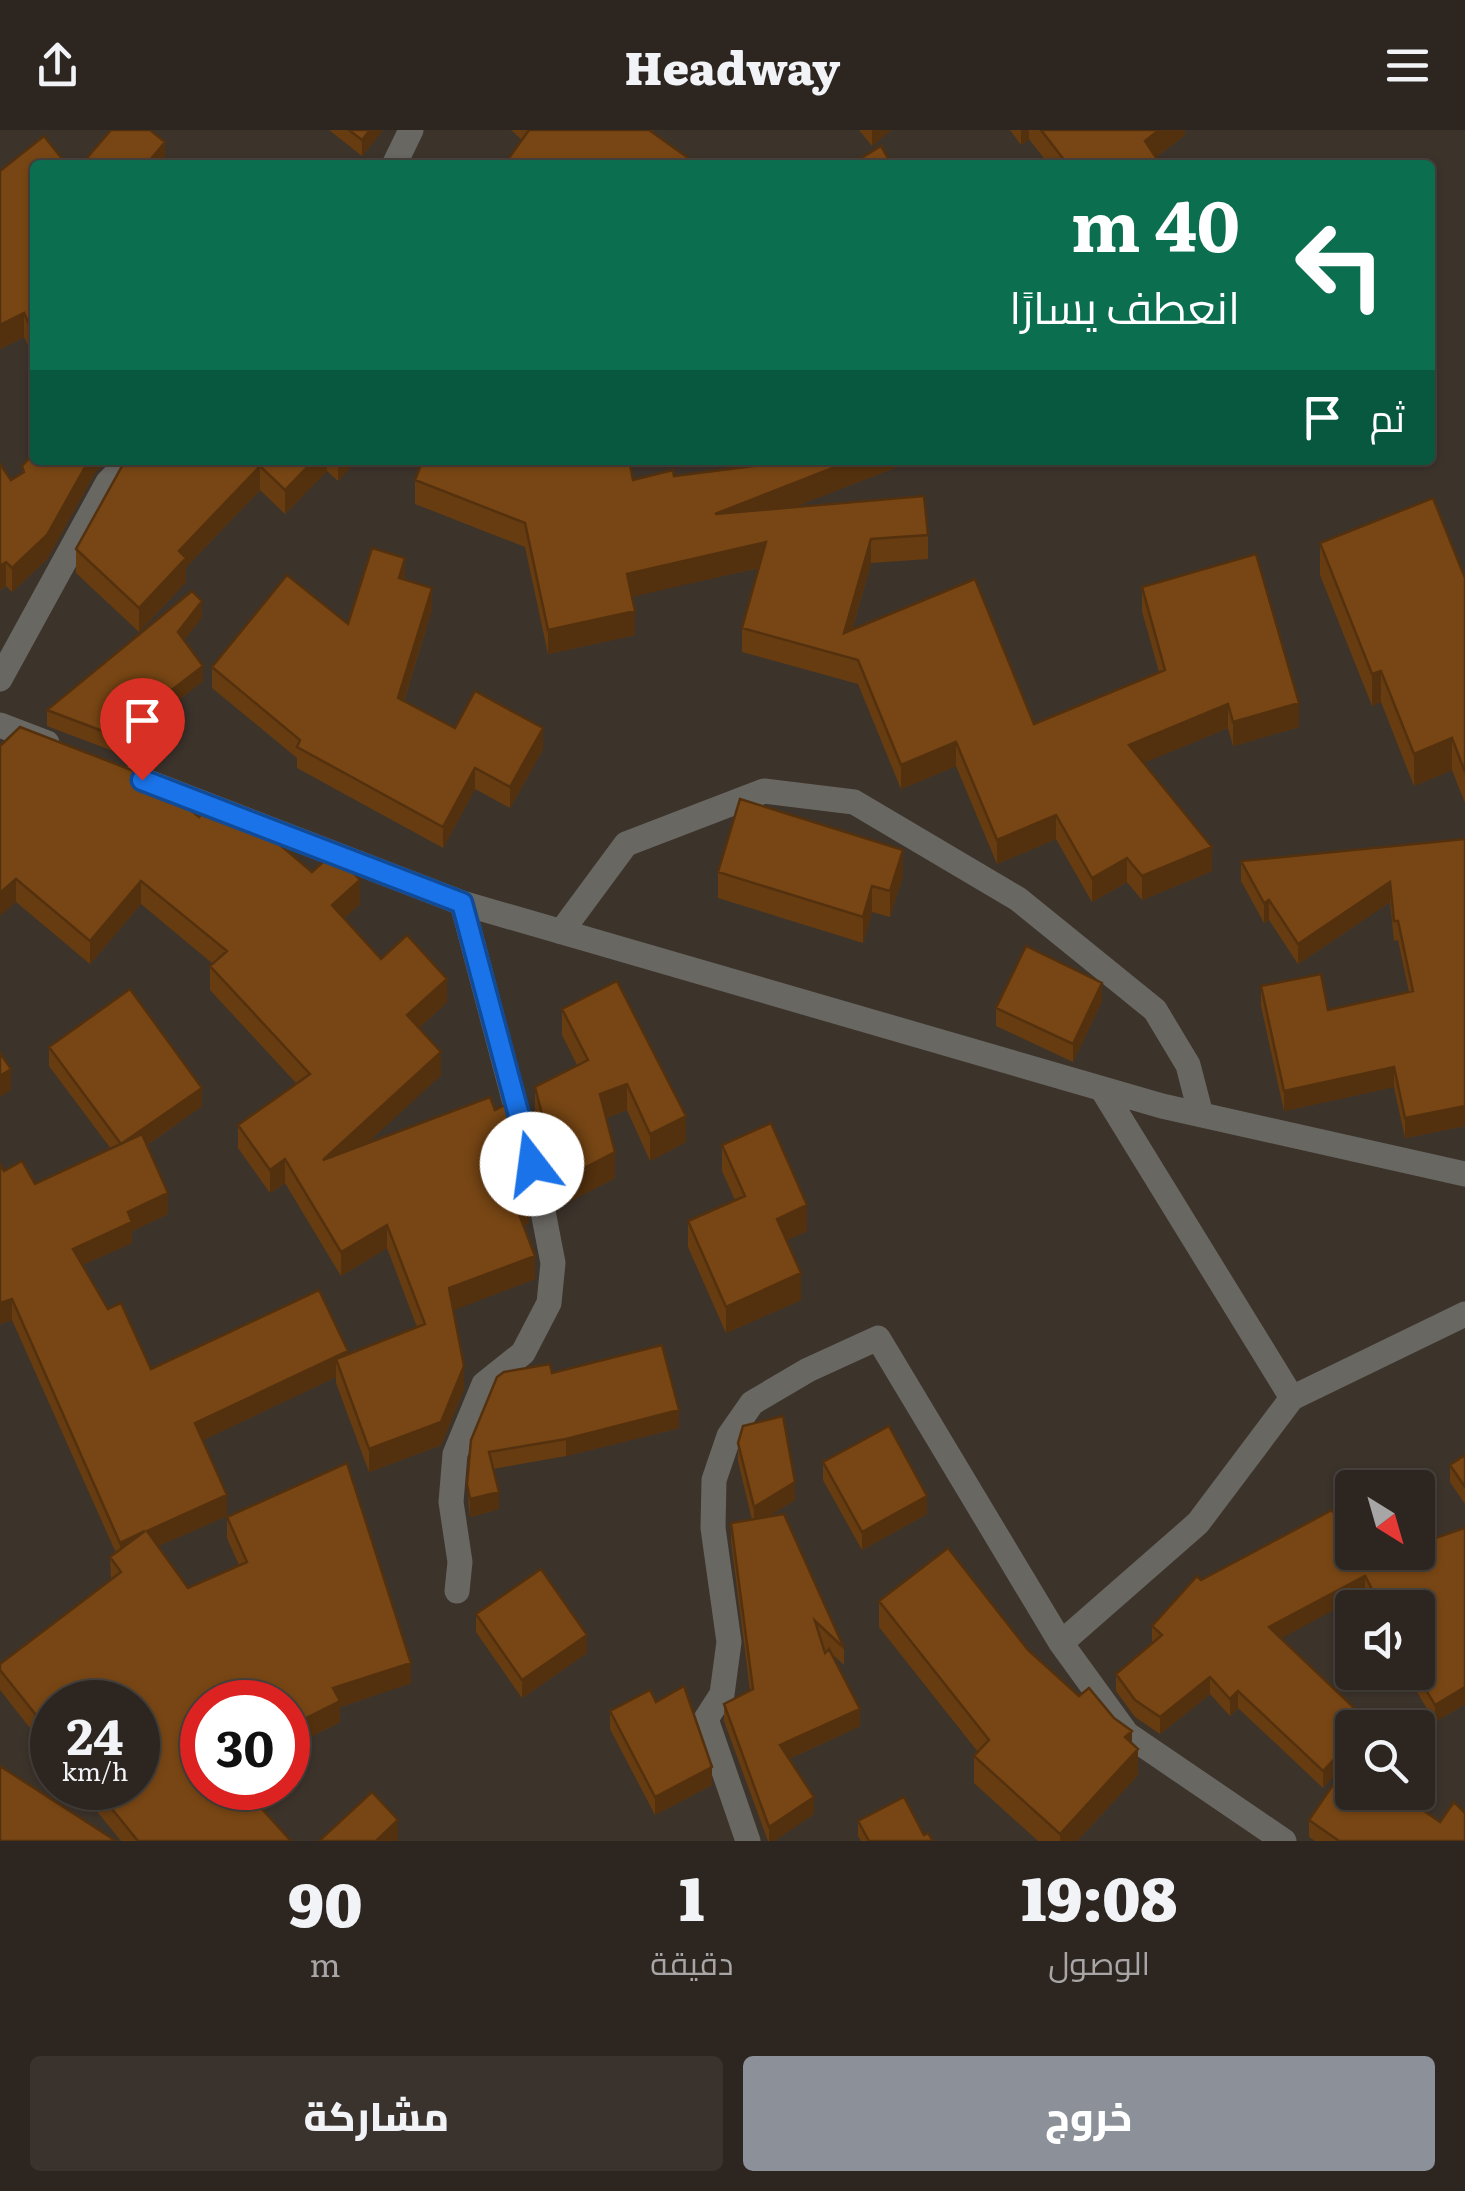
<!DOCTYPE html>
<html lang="ar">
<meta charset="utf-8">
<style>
body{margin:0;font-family:Literata,Cairo,serif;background:#39322d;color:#f1f3f6;direction:rtl;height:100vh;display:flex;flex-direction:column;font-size:38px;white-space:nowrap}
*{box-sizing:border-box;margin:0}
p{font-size:32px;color:#a7a5a5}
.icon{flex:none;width:55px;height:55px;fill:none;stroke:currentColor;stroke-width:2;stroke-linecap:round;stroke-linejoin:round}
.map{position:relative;height:1711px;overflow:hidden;direction:ltr}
.sheet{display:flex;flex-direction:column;background:#2d2620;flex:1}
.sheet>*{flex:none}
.banner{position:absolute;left:30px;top:30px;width:1405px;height:305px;border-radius:10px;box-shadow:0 2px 8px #0004,0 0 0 2px #48433e;direction:rtl;background:#0b6e4f;color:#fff;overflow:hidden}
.needle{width:65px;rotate:143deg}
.tools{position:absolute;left:1335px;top:1340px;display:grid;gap:20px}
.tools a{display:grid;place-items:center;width:100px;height:100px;border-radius:10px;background:#2d2620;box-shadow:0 2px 8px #0004,0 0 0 2px #48433e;font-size:50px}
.speed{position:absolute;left:30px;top:1550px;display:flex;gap:20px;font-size:50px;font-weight:700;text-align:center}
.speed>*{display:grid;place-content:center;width:130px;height:130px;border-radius:50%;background:#2d2620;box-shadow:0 2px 8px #0004,0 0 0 2px #48433e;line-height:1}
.speed small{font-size:25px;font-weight:400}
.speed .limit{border:15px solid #d22;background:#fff;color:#111}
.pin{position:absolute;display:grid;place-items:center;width:85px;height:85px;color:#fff;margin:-102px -42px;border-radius:50% 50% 50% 0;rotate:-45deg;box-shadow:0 0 10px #0007}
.pin .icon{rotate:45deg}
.me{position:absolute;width:110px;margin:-55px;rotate:345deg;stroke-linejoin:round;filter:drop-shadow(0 0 8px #0008)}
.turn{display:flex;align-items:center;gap:35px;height:210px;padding:0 30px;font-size:45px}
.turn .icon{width:130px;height:130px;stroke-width:2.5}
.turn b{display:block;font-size:70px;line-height:85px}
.then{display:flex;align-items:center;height:95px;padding:0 30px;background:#0003;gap:20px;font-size:38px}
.eta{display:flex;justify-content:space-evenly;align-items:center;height:170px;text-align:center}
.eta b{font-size:60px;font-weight:800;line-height:70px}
.primary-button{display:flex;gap:20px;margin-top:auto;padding:20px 30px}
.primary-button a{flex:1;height:115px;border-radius:10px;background:#8c9099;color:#fff;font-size:40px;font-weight:800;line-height:115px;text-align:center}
.primary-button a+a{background:#39322d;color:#f1f3f6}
header{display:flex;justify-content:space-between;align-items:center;height:130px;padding:0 30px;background:#2d2620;font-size:45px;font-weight:800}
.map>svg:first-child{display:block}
</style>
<header><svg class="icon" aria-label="menu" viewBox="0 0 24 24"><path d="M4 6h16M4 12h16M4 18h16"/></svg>Headway<svg class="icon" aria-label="share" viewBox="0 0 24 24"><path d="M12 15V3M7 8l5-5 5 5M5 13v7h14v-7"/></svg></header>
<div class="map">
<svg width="1465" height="1711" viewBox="0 0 1465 1711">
<rect width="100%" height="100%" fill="#3c332b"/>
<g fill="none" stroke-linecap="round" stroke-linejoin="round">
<path stroke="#696762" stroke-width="25" d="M394,35L411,0
M0,549L108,352L130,330
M0,595L47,613
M135,647L462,773L1162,976L1465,1044
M561,802L626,714L764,661L854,672L1018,769L1155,880L1188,935L1201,985
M1102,959L1292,1268
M457,1461L460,1432L451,1372L455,1324L484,1254L523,1223L549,1173L553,1133L541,1071L462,773
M1061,1513L1127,1604L1284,1711
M748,1711L706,1589L722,1564L729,1512L713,1398L714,1350L729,1306L752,1273L808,1240L878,1208L1061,1513L1198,1393L1292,1268L1465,1184"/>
</g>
<path fill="#673c11" d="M329,0H383L362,26Z
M511,0H653L652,2L522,10Z
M859,0H891L872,16Z
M1010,0H1185V5L1156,27L1161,35H1049L1029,9L1021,15Z
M35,35V230L24,207L0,219Z
M35,330H107L96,341L47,429L12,462L6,456L0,460V334L11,350L22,344V336Z
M128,330H357L338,351L327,341L285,384L260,360L186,437V452L139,502L76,443V419Z
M915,330L794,377L928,405V429L871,433L852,500L1034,594L1159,542L1142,481V457L1299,597L1233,616L1228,598L1143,633L1212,741L1142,770L1127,752L1092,772L1056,709L997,734L956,636L901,659L858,554L742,522V498L759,438L632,466L635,505L548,524L525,417L415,374V350H633Z
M1320,413L1465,448V673L1452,640L1414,656L1381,572L1372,576L1320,445Z
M405,450L432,479L404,571L455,598L543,619L510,678L475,659L443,718L297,638V628L212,558V537L348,494Z
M202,487L184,510L203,551L113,621L47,596V580Z
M0,616L199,687L312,742L360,774L344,788L381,829L447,872L419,898L441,945L366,1014L529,1093L523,1096L535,1149L453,1180L464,1259L441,1315L369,1342L336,1253V1247L203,1310L227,1386L158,1416L188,1458L239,1435L227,1408V1387L411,1553L340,1577V1592L300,1612L295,1601L288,1606V1572L202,1658L291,1711H121L78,1658H138L52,1572V1626L0,1560V1534L111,1449L110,1427L116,1423L12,1190L0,1194V1034L4,1041L35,1054L111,1019L49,936V917L202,976L147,1015L168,1084L132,1101V1113L82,1135L108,1179L151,1239L348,1224L417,1197L387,1118L341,1146L285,1053L270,1063L238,1018V995L296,953L210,860V836L213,834L141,774L90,834L16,772Z
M1465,709V996L1405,1008L1394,957L1284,981L1261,876V856L1328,880L1409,862L1398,810L1394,811L1390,772L1298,834L1269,790L1264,793L1241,751V731Z
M718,742L903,746L890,787L872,782L863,813L718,768Z
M1102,871L1073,932L996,896V878Z
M562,879L686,1012L650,1031L627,980L606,988L615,1048L559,1077L535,984V957L577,935L562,905Z
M722,1015L807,1101L787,1110L801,1170L726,1203L688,1117V1091L735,1070L722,1041Z
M504,1242L552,1243L679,1298L566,1326L493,1339L499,1379L470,1387L467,1354Z
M738,1313L795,1370L767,1387L844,1518V1535L832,1524L860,1596L789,1629L814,1684L774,1711H768L724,1591V1574L750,1560L731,1411V1393L752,1390L738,1331Z
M1465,1325V1374L1450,1352V1335Z
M823,1332L927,1384L862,1420L823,1350Z
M1465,1398V1574L1435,1592L1405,1542H1418V1478H1373L1365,1463L1281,1508L1369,1598L1350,1630L1465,1711H1315L1309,1707V1690L1349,1630L1323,1658L1238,1578L1230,1586L1210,1564L1160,1604L1135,1587L1116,1561V1544L1152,1513V1496L1201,1450L1362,1432Z
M879,1471L1028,1520L1132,1614L1138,1645L1077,1711H1038L974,1653V1626L978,1622L879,1497Z
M476,1484L587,1523L522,1568L476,1502Z
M656,1572L712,1655L655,1685L610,1599V1581Z
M858,1691L924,1705L933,1711H861L858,1706Z"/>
<path fill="#54310e" d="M370,0H383L362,26V10Z
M872,0H891L872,16Z
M1021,0H1029V9L1021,15Z
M1159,0H1185V5L1145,35V11Z
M165,12V35H146Z
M24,183V207L0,219V195Z
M89,330H107L96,341L47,429L12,462V438Z
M314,330H327V341L285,384V360Z
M338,330H357L338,351Z
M853,330H915L715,408V384Z
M260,336V360L186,437V452L139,502V478L179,421Z
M871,409V433L844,527V503Z
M766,412V436L627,468V444Z
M405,428V450L399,448Z
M6,432V456L0,460V436Z
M432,458V479L398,589V568Z
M202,471V487L178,518V502Z
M635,481V505L548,524V500Z
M203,536V551L113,621V605Z
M1381,541V572L1372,576V544Z
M1299,573V597L1233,616V592Z
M1228,574V598L1129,639V615Z
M543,598V619L510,678V657Z
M1452,608V640L1414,656V624Z
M956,612V636L901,659V635Z
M475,638V659L443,718V697Z
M1056,685V709L997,734V710Z
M1212,717V741L1142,770V746Z
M903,720V746L890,787V761Z
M1127,728V752L1092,772V748Z
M16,749V772L0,786V763Z
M360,750V774L332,799V775Z
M141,751V774L90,834V811Z
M1390,752V772L1298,834V814Z
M872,756V782L863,813V787Z
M1269,770V790L1264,793V773Z
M447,849V872L407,909V885Z
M1102,853V871L1073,932V914Z
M441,922V945L323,1054V1030Z
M1394,937V957L1284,981V961Z
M11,939V960L0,967V946Z
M627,954V980L600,990V964Z
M202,958V976L121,1033V1015Z
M1465,976V996L1405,1008V988Z
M686,986V1012L650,1031V1004Z
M615,1022V1048L559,1077V1051Z
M285,1029V1053L270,1063V1040Z
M168,1063V1084L132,1101V1113L73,1139V1119L128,1082Z
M529,1069V1093L516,1099V1076Z
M807,1075V1101L777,1115V1089Z
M387,1095V1118L341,1146V1122Z
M535,1126V1149L449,1182V1158Z
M801,1143V1170L726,1203V1177Z
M12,1169V1190L0,1194V1173Z
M348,1221V1241L336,1229V1247L195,1314V1293Z
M464,1236V1259L441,1315L369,1342V1319Z
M679,1280V1298L566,1326V1309Z
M795,1352V1370L754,1395V1377Z
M499,1362V1379L470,1387V1369Z
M227,1365V1386L147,1421V1401Z
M927,1366V1384L862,1420V1402Z
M145,1401L120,1433V1413Z
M1365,1446V1463L1269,1515V1497Z
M587,1505V1523L522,1568V1550Z
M411,1533V1553L340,1577V1592L300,1612V1591L333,1558Z
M1210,1547V1564L1160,1604V1587Z
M1465,1557V1574L1435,1592V1575Z
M1238,1561V1578L1230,1586V1569Z
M860,1579V1596L780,1633V1615Z
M295,1581V1601L288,1606V1586Z
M1132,1601V1625L1138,1619V1645L1077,1711H1060V1704L1125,1607Z
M1352,1610V1627L1323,1658V1641Z
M712,1637V1655L655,1685V1667Z
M814,1667V1684L774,1711H769V1697Z
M398,1690V1711H376Z"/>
<path fill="#784614" stroke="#54310e" stroke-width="2.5" d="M111,0H150L165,12L146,35H81Z
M349,0H370L362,10Z
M529,0H649L698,35H504Z
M1041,0H1159L1145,11L1161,35H1068Z
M44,6L67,35H35V206L24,183L0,195V41Z
M881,16L892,35H850Z
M35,322V330H89L47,405L12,438L6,432L0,436V334L11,350L24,342L22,336Z
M128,330H314L285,360L260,336L179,421L186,428L139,478L76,419L121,338Z
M423,330H629L633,350L673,340L674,346L760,335L761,330H853L715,384L924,366L928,405L871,409L844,503L975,449L1034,594L1165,540L1142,457L1256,424L1299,573L1233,592L1228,574L1129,615L1212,717L1142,746L1127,728L1092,748L1056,685L997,710L956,612L901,635L858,530L742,498L766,412L627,444L635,481L548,500L525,393L415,350Z
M1433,368L1465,448V642L1452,608L1414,624L1381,541L1372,544L1320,413Z
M372,418L405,428L399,448L432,458L398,568L455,598L475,561L543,598L510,657L475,638L443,697L297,617L300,610L212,537L287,445L348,494Z
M192,461L202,471L178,502L203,536L113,605L47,580Z
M20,597L152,648L199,687L212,671L241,682L312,742L334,722L360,750L332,775L381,829L407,805L447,849L407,885L441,922L323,1030L490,967L495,980L505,975L529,1069L516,1076L535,1126L449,1158L464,1236L441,1292L369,1319L336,1229L425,1194L387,1095L341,1122L285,1029L270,1040L238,995L310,944L210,836L227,821L141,751L90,811L16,749L0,763V616Z
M740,669L903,720L890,761L872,756L863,787L718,742Z
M1465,709V976L1405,988L1394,937L1284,961L1261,856L1321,844L1328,880L1413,861L1398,791H1394L1390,752L1298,814L1269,770L1264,773L1241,731Z
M1026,816L1102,853L1073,914L996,878Z
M617,851L686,986L650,1004L627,954L600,964L615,1022L559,1051L535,957L588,930L562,879Z
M130,859L202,958L121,1014L49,917Z
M0,923L11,939L0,946Z
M771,993L807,1075L777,1089L801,1143L726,1177L688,1091L745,1066L722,1015Z
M142,1004L168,1063L128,1082L132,1092L73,1119L108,1179L121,1173L151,1239L319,1160L348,1221L195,1293L227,1365L147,1401L188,1458L247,1432L227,1387L347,1333L411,1533L333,1558L340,1571L300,1591L295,1581L288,1586V1572H202V1658H243L291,1711H138L95,1658H138V1572H52V1605L0,1540V1534L121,1442L110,1427L145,1401L120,1413L12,1169L0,1173V1034L4,1041L22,1031L35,1054Z
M662,1215L679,1280L566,1309L489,1322L499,1362L470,1369L467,1354L471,1310L497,1247L504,1242L550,1234L552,1243Z
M783,1286L795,1352L754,1377L738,1313L743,1296Z
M889,1296L927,1366L862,1402L823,1332Z
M1465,1325V1357L1450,1335Z
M1332,1380L1352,1415V1422H1357L1362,1432L1392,1422H1418V1414L1465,1398V1557L1435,1575L1415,1542H1418V1478H1382L1365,1446L1269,1497L1369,1592L1364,1598H1352V1610L1323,1641L1238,1561L1230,1569L1210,1547L1160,1587L1135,1570L1116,1544L1162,1505L1152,1496L1197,1446L1201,1450Z
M784,1384L844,1518L815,1491L825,1523L829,1519L860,1579L780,1615L814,1667L769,1697L724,1574L753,1559L731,1393Z
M948,1418L1028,1520L1079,1566L1089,1558L1114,1588L1132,1601L1125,1607L1138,1619L1060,1704L974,1626L989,1610L879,1471Z
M541,1439L587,1505L522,1550L476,1484Z
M684,1556L712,1637L655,1667L610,1581L650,1560L656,1572Z
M1350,1630L1352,1632V1662H1397L1440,1692L1454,1672L1465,1683V1711H1339L1309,1690Z
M0,1636L116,1711H0Z
M372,1662L398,1690L376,1711H319Z
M904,1667L924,1705L928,1703L933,1711H869L858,1691Z"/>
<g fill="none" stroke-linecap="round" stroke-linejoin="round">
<g stroke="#114b97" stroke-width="25">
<path id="route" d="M142,650L462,773L532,1034"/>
</g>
<use href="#route" stroke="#1a73e8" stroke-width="18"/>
</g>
</svg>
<div class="tools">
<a><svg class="needle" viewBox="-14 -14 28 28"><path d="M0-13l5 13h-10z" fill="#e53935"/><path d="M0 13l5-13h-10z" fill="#a7a5a5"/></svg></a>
<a><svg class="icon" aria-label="sound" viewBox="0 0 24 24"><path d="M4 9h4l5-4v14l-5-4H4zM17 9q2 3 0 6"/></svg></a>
<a><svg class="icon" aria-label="search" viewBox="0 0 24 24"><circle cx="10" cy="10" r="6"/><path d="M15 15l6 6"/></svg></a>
</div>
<div class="speed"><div>24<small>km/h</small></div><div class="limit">30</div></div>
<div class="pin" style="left:142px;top:650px;background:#d93025"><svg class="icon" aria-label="arrive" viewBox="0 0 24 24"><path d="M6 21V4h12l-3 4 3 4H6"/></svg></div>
<svg class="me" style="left:532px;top:1034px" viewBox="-20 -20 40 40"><circle r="19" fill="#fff"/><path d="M0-13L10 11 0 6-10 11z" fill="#1a73e8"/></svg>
<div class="banner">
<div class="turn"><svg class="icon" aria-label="left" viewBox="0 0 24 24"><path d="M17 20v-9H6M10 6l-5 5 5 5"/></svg><div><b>40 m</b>انعطف يسارًا</div></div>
<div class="then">ثم<svg class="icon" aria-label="arrive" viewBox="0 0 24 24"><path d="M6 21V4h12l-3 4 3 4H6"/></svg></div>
</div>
</div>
<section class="sheet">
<div class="eta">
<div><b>19:08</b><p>الوصول</p></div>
<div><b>1</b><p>دقيقة</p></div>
<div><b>90</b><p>m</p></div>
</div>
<div class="primary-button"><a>خروج</a><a>مشاركة</a></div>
</section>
